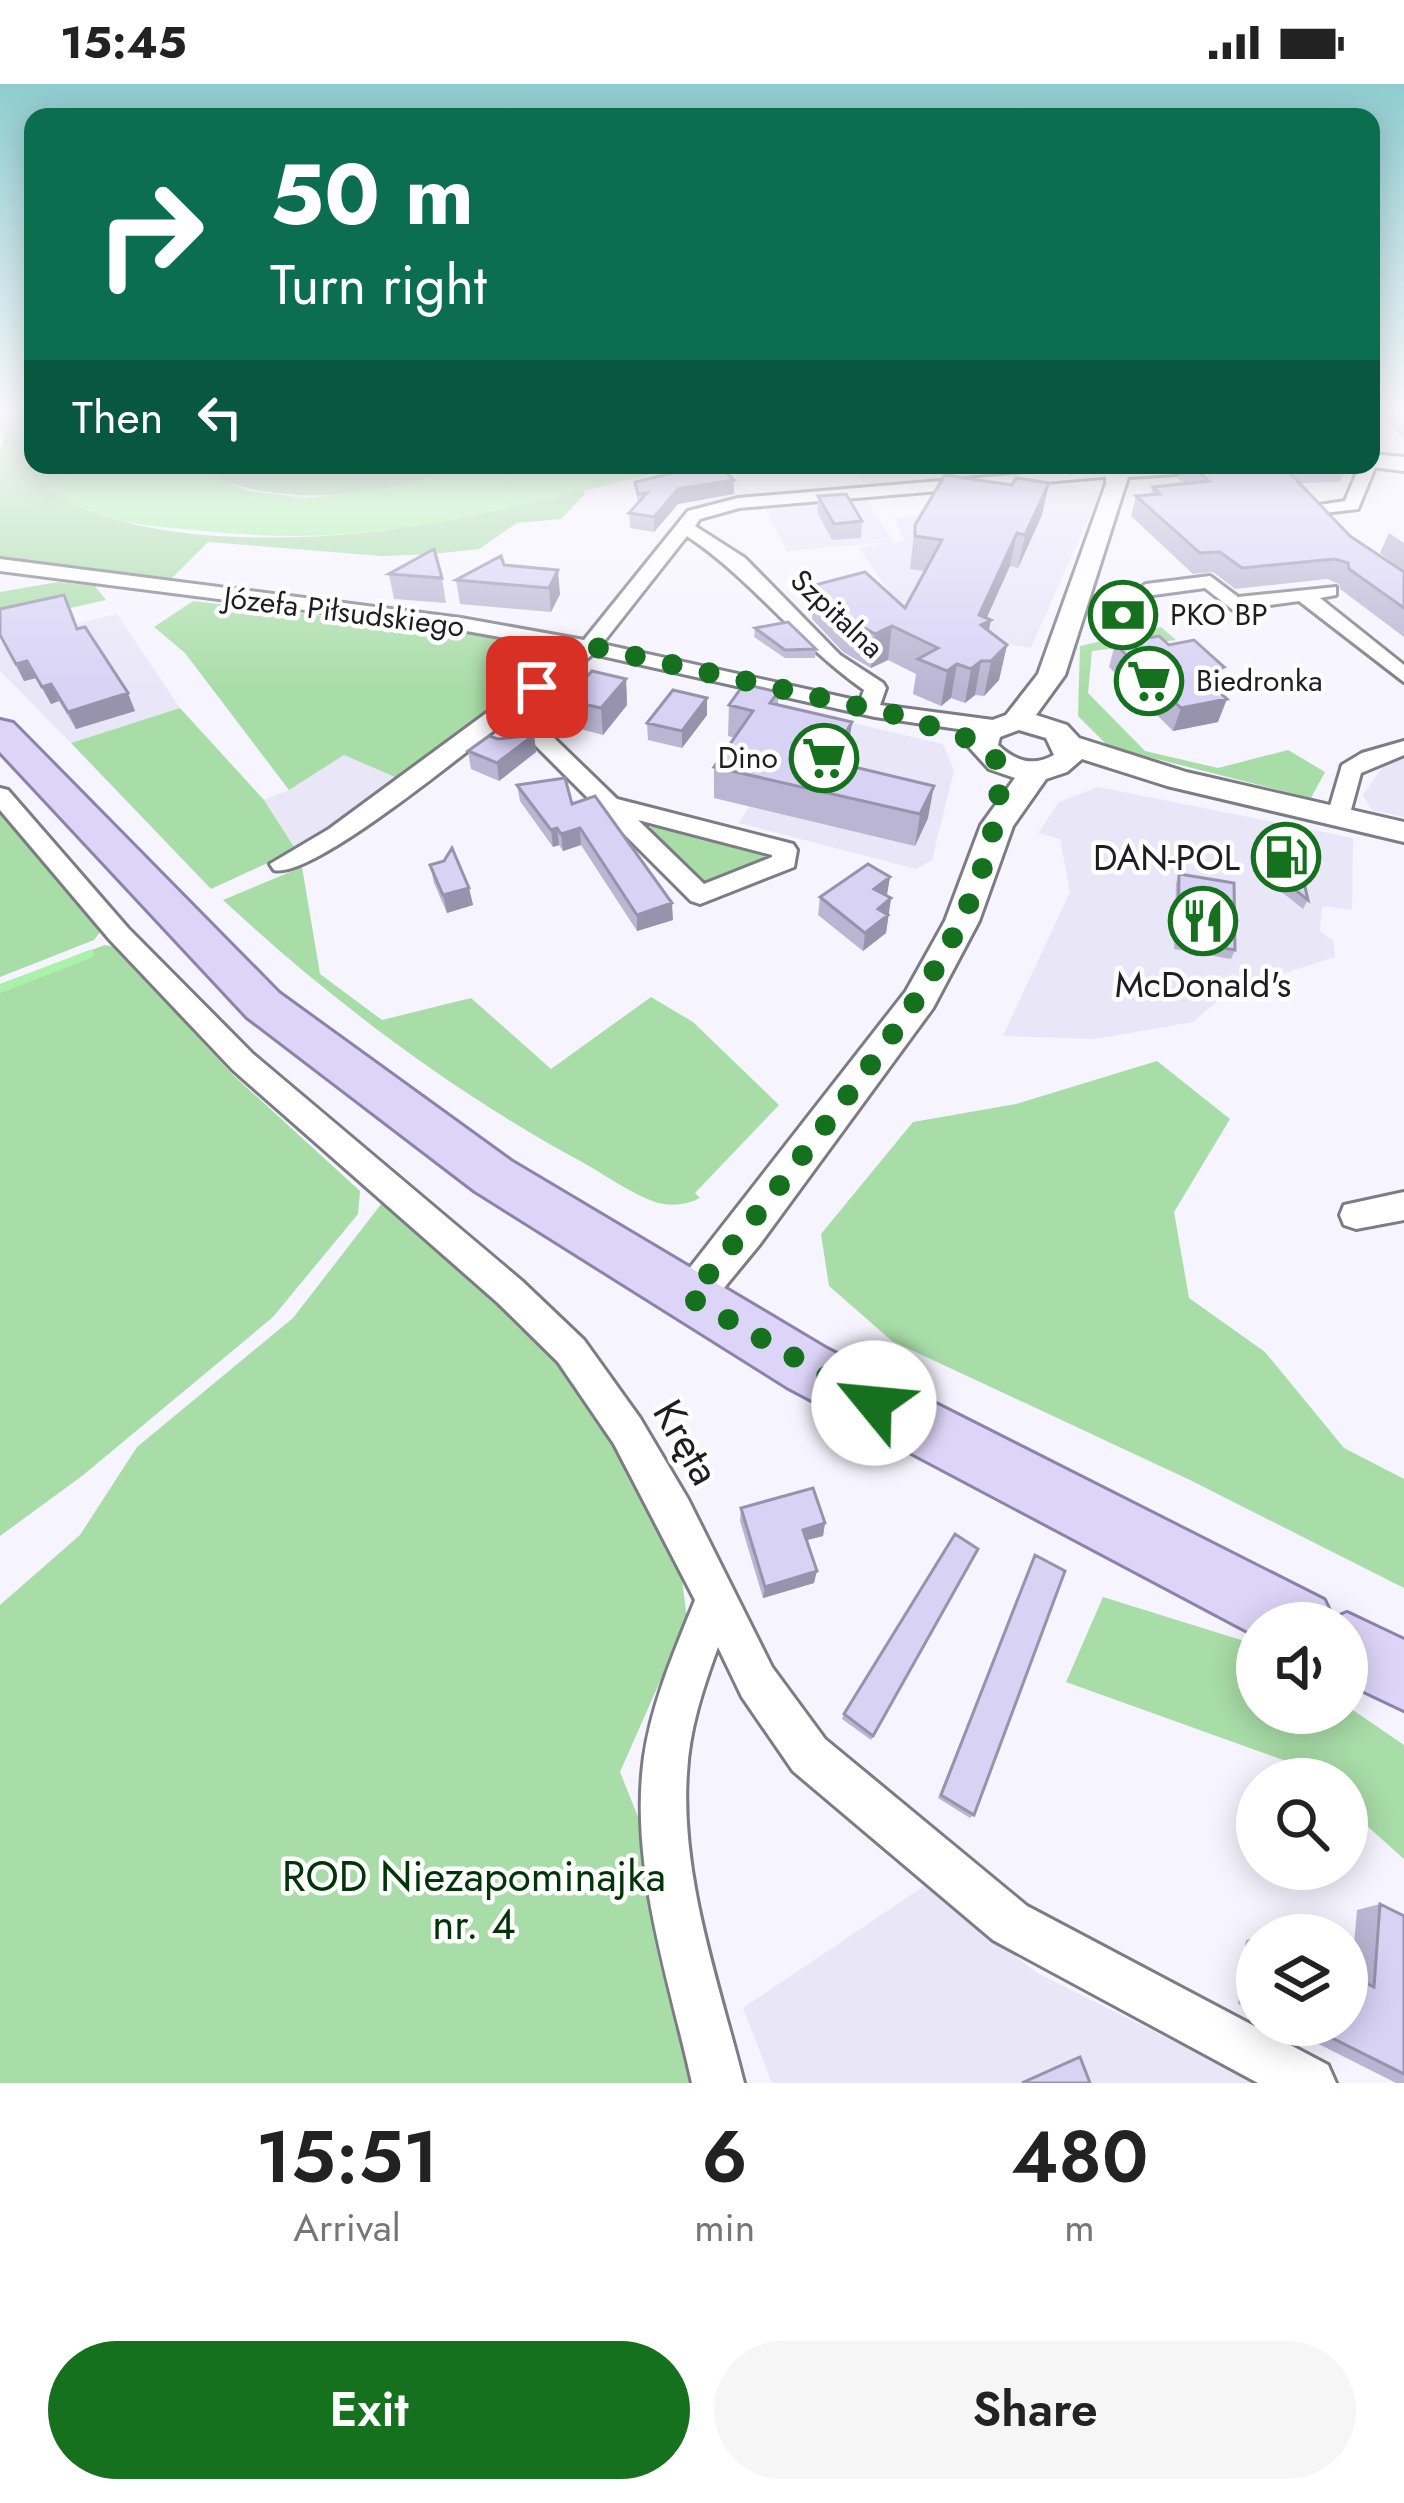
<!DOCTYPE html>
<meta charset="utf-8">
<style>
body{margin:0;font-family:Jost,sans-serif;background:#f6f6f6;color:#222;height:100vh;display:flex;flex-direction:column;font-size:45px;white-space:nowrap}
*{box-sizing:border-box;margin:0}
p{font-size:39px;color:#767676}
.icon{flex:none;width:66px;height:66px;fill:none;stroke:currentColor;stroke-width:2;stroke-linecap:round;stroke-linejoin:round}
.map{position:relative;height:1999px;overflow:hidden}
.panel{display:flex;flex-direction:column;background:#fff;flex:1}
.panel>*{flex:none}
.guide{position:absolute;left:24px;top:24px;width:1356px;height:366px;border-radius:24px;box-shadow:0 6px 30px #0003;background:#0b6e4f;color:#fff;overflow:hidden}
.fabs{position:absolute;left:1236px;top:1518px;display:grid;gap:24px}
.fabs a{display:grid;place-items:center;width:132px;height:132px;border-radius:50%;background:#fff;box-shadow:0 6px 30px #0003;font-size:60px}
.pin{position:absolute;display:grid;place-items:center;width:102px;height:102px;color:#fff;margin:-51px;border-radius:24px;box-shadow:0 6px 18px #0006}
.me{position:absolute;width:132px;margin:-66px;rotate:298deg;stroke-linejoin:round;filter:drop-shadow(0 0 9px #0008)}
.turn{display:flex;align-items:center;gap:42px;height:252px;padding:0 48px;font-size:54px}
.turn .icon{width:156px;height:156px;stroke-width:2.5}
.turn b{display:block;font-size:84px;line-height:102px}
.then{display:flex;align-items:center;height:114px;padding:0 48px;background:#0003;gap:24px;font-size:45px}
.eta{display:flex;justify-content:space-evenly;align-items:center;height:204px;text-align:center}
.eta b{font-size:72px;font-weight:600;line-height:84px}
.cta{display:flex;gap:24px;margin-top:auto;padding:24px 48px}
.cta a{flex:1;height:138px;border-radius:72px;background:#16711f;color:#fff;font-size:48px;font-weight:600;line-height:138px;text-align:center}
.cta a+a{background:#f6f6f6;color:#222}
.status{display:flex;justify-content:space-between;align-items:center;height:84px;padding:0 60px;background:#fff;direction:ltr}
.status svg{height:33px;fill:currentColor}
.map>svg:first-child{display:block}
</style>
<div class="status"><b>15:45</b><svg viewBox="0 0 49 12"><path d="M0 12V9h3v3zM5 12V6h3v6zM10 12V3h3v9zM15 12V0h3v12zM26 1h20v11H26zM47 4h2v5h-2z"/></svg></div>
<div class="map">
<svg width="1404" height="1999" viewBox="0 0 1404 1999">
<rect width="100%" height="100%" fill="#f6f4ff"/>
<path fill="#e9e6f8" d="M844,381H1088L1083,387L868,402Z
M1041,398L1101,406L1031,564L911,540L859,464L891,458L787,467L764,423L866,414L894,459L904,456L894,434L923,431L935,407Z
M117,530L180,624L71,659L0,587V558Z
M809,629L943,660L954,686L932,776L916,785L739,739Z
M344,671L402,696L296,766L264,716L289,706Z
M1404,673V733L1372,726L1363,711L1386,678Z
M1098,703L1353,754L1352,826L1322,822L1320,847L1334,858L1335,873L1229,907L1193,938L1095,955L1003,952L1070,808L1060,755L1038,749L1059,718Z
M924,1802L1037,1889L1257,1999H772L743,1924Z"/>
<path fill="#a8dda7" d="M0,326H33L30,381C84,468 306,458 395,445C458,435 521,419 584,405V411L561,435L517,439L479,465L432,470L382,472L208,458L168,498L0,476V368L5,351L0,348Z
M185,381H478C378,412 282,430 185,381Z
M58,498L95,502L106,516L0,540V508Z
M193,517L523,555L566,563L569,569L402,696L344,671L289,706L185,569L154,543Z
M1161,543L1176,556L1092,567L1088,609L1145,667L1218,684L1288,666L1325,688L1311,714L1109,663L1078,632L1080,562Z
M180,624L264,716L296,766L211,805L71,659Z
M0,724L104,843L94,856L0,893Z
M654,738L770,770L772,776L703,798L650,745Z
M302,783L320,890L382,936L471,914L551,985L651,913L693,938L779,1021L695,1109L700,1114C686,1121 671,1123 655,1118C630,1109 605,1091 582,1078C451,1007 332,917 223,816Z
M105,861L115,863L232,990L360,1107L358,1130L273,1233L82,1392L0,1452V900Z
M1157,977L1230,1035L1174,1128L1189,1214L1265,1268L1344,1364L1404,1395V1504L1190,1396L892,1257L829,1202L821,1150L913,1038L1016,1020Z
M382,1119L534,1250L587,1314L646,1410L680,1479L687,1536L620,1688L661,1790L700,1999H0V1521L80,1451L137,1363L293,1234Z
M1103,1513L1257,1561V1629H1347V1622L1404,1661V1775L1347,1724V1695H1314L1300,1682L1066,1598Z"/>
<path fill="#aaf1a9" d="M33,368V381H185L248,407L304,414L386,405L478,381H690C573,408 451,445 331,451C281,454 234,450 185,445C130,441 62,433 30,381Z"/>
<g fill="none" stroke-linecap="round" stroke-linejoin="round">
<path stroke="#aaf1a9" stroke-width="8" d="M0,905L90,870"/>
<g stroke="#7d7c85" stroke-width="6">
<path id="minor" d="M1371,377L1376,381L1358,425L1307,431V423L1345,417L1360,381H1371Z
M1120,382L1129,387L1126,391L739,424L700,435L695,442L745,474L840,571L883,599L886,604L880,621L993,636L1004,643L993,650L875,633L593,570L523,624L617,715L793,760L797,766L794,783L700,820L691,817L509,635C471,663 312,796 274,786L270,780L329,745L572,566L461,546L0,487V475L461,534L584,556L688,427L738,414ZM687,452C753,496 799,561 864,606L860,617L602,560ZM638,736L772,771V773L704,800Z
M1210,492L1238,513L1336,503V511L1320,514L1404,581V598L1299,517L1233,526L1205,504L1146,512L1136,506L1146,500Z
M1404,657V671L1361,689L1348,737H1330L1327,732L1342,681L1362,669Z
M0,704L8,706L128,844L253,970L522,1197L584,1256L640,1334L688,1415L772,1583L825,1655L1027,1822L1328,1981L1336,1999H1258L993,1856L793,1687L742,1613L718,1563C703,1604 689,1646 687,1689C680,1793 719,1899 744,1999H692C669,1895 629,1781 644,1673C652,1618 675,1566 695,1516L614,1360L558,1278L498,1219L233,986L110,856L0,726Z
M1404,1108V1136L1356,1145L1344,1141L1340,1131L1344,1121Z"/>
</g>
<g stroke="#7d7c85" stroke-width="6">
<path id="tertiary" d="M1371,370L1404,373V387L1363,382L1371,381Z
M1106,381H1223L1212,388L1128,393L1065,591L1036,631L1067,641L1079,654L1186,688L1404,738V758L1167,702L1082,675L1067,688L1046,695L1013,742L979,837L933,924L760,1160L705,1227L689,1233L673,1227L667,1213L906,907L945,837L981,741L1015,694L989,685L968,662L976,642L1006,631L1038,590L1106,400ZM1019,646L1046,654L1054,671C1033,683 1015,677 998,661L1000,653Z"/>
</g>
<g stroke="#8a83aa" stroke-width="6">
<path id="primary" d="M0,636L13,639L279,909L511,1077L827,1265L1324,1516L1333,1535L1347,1529L1404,1556V1626L1347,1599V1539H1257V1552L787,1303L475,1107L247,933L0,668Z"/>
</g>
<use href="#minor" fill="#fff" fill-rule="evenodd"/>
<use href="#tertiary" fill="#fff" fill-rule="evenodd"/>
<use href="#primary" fill="#dcd5f8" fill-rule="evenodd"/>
</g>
<path fill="#bab5d3" d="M1381,326H1404V356L1380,327Z
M1182,381H1347L1340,398L1299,399L1350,452L1398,484L1380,469L1389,449L1404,459V553L1340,505L1339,500L1327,495L1235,505L1213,488L1193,490L1131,432L1136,412L1150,411L1153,403L1184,399L1178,395Z
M635,398L734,410L678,420L654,448L630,444L629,429L638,420Z
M818,412L862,437L861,454L832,456L817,428Z
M1042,431L1018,484L1010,482L986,534L988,547L1007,561L999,596L984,612L975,611L965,619L951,614L941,622L913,610L916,590L888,576L871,584L843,568L812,535L815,501L905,524L925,487L910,485L915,441Z
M504,481L560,510L551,528L460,520L456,496Z
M389,490L442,494L446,519L394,515Z
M0,525L78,545L135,627L76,645L59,617L51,620L36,594L24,597L0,553Z
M755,544L816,565L815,574H785L754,553Z
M1115,560L1169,561L1220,594L1224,597L1220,608L1218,638L1173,647L1109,583Z
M626,595L627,621L603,651L569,642L566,616Z
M778,608V621L848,669L842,680L928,734L915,762L714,714V683L735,654L728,652L729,621Z
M707,614V631L682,664L648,656L647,639Z
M534,651L536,668L499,697L471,685L468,667L498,655Z
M517,701L572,720L673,836L637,847L581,761L563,767L559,761L553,763L520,717Z
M1273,747L1307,781L1303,790L1308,816L1303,825L1253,785L1257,776L1274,778L1269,756Z
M430,781L469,804L473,821L447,829L434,799Z
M1179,790L1235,866L1231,875L1174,865L1176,799Z
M890,793L886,812L891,814L886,849L863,867L818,831L820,813Z
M741,1424L825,1439L823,1452L806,1456L814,1499L763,1514L740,1437Z
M978,1465L871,1656L842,1635L844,1630Z
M1035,1471L974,1731L970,1734L938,1714Z
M1380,1820L1404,1832V1999H1396L1281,1941H1347L1357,1826Z
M1257,1853V1929L1238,1920L1246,1856Z
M1080,1973L1090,1999H1020L1074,1974Z"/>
<path fill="#9793ac" d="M734,396V410L678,420L654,448V433L678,405Z
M1049,399L1042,431L1018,484L1025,451Z
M1017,449L1010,482L984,540L991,536L984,570L979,531Z
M558,486L560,510L551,528L549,504Z
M892,542L888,576L871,584L875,550Z
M1007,561L999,596L984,612L991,577Z
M27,577L36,594L24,597L16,580Z
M981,577L975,611L965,619L971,585Z
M957,580L951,614L941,622L947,587Z
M1224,583L1219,598L1224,597L1217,617L1227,615L1218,638L1173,647L1181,624L1212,586Z
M626,595L627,621L603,651L601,624Z
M51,600L59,617L51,620L42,603Z
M128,609L135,627L76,645L68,628Z
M707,614V631L682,664V647Z
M852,638L848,669L826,708L829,677Z
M534,651L536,668L499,697L497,679Z
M934,702L928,734L915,762L920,730Z
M557,744L559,761L553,763L551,746Z
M580,744L581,761L563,767L561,750Z
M890,793L887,811L871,822L874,805Z
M469,804L473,821L447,829L443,811Z
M891,814L886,849L863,867L865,849L878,825Z
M672,819L673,836L637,847V831Z
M825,1439L823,1452L800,1458L803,1446Z
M817,1487L814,1499L763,1514L765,1503Z"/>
<path fill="#d8d2f5" stroke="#9793ac" stroke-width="3" d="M705,381H718L734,396L678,405L654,433L629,429L647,409L638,410L635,398Z
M1191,381H1282L1350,452L1404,488V524L1349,485L1348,479L1335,475L1242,484L1220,468L1200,469L1136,412L1160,410L1153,403L1209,397Z
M945,391L1012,401L1016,394L1049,399L1025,451L1017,449L979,531L991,536L981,541L1007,561L991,577H981L971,585L957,580L947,587L918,575L938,564L892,542L875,550L846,533L815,501L865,488L905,524L942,456L915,452V441Z
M846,410L862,437L834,440L818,412Z
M434,465L442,494L389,490Z
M501,472L504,481L558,486L549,504L456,496Z
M64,511L77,545L85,543L128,609L68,628L51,600L42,603L27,577L16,580L0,551V525Z
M788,538L816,565L785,566L755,544Z
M1159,552L1169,561L1194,556L1224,583L1212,586L1224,597L1211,600L1227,615L1181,624L1115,560Z
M592,587L626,595L601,624L566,616Z
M744,600L778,608L770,619L852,638L829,677L934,702L920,730L714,683L753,627L729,621Z
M673,606L707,614L682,647L647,639Z
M534,651L497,679L468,667L489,652L498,655Z
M565,694L572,720L595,712L672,819L637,831L580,744L561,750L557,744L551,746L517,701Z
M1273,747L1299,749L1307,781H1300L1308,816L1257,776L1280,778Z
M452,764L469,804L443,811L430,781L444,777Z
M868,780L890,793L874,805L891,814L878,825L888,831L865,849L820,813Z
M1179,790L1234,799L1235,866L1178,856Z
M813,1404L825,1439L803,1446L817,1487L765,1503L741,1424Z
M955,1450L978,1465L873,1652L844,1630Z
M1035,1471L1065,1487L974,1731L941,1711Z
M1380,1820L1404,1832V1990L1306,1941H1347V1890L1374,1903Z
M1080,1973L1090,1999H1025L1024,1998Z"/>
<linearGradient id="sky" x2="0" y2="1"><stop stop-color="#8fcccf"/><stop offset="0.54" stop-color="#fbfaff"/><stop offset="1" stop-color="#fbfaff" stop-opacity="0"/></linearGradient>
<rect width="1404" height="606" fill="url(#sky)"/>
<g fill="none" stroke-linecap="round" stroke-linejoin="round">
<path stroke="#16711f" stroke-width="21" stroke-dasharray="0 37.8" d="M537,603L590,562L897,631L972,656L1001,680C998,819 907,932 827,1039C782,1098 738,1157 689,1213L874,1319"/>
</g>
<defs>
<g id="bank-ring" transform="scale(3.45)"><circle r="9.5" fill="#fff" stroke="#16711f" stroke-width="1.5"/><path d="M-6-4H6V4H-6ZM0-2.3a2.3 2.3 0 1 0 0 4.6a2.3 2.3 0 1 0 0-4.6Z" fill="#16711f"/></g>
<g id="supermarket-ring" transform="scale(3.45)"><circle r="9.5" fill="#fff" stroke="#16711f" stroke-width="1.5"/><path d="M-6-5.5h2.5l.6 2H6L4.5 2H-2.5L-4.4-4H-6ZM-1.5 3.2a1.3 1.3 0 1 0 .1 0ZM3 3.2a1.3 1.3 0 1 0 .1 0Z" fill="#16711f"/></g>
<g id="fuel-ring" transform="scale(3.45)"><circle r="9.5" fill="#fff" stroke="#16711f" stroke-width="1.5"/><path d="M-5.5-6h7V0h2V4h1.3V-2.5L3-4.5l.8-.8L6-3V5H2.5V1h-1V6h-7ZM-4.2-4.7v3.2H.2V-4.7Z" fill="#16711f"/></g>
<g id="restaurant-ring" transform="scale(3.45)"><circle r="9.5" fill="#fff" stroke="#16711f" stroke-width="1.5"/><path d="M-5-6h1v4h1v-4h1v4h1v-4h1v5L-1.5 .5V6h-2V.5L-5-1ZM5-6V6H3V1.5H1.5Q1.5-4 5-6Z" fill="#16711f"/></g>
</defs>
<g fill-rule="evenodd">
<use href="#bank-ring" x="1123" y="531"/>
<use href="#supermarket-ring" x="1149" y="597"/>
<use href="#supermarket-ring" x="824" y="674"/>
<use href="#fuel-ring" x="1286" y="773"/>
<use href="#restaurant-ring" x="1203" y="837"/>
</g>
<g text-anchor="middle" stroke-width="9" stroke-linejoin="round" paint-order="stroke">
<g font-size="30" fill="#1e1e22" stroke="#fff">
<text transform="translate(344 528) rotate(7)" y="10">Józefa Piłsudskiego</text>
<text transform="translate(837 530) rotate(43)" y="10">Szpitalna</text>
</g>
<g font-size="30" fill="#1e1e22" stroke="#fff" text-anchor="start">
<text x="1170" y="541">PKO BP</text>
<text x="1196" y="607">Biedronka</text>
<text x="778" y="684" text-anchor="end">Dino</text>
</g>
<g font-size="36" fill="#1e1e22" stroke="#fff" text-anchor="end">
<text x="1240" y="786">DAN-POL</text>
<text x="1203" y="913" text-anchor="middle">McDonald's</text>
</g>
<g font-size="42" fill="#1e1e22" stroke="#fff">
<text transform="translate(687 1358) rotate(60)" y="15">Kręta</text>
</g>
<g font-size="42" fill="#013406" stroke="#fff">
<text x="474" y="1807">ROD Niezapominajka<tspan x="474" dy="48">nr. 4</tspan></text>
</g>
</g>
</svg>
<div class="fabs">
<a><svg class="icon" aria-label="sound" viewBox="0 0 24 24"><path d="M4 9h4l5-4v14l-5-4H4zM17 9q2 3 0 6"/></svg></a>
<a><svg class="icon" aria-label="search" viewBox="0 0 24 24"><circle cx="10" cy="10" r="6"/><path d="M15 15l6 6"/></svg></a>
<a><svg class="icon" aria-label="layers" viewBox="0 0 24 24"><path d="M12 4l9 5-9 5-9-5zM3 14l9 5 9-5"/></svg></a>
</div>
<div class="pin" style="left:537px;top:603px;background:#d93025"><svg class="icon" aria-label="arrive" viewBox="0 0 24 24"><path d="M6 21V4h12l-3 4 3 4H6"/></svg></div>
<svg class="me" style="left:874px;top:1319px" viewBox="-20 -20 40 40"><circle r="19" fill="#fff"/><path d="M0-13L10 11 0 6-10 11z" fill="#16711f"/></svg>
<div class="guide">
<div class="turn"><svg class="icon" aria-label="right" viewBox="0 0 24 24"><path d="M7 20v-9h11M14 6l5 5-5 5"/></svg><div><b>50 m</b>Turn right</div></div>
<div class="then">Then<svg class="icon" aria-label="left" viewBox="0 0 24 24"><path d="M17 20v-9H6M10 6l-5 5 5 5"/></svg></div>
</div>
</div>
<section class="panel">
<div class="eta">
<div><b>15:51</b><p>Arrival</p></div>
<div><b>6</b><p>min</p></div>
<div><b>480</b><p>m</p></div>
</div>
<div class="cta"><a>Exit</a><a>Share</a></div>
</section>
